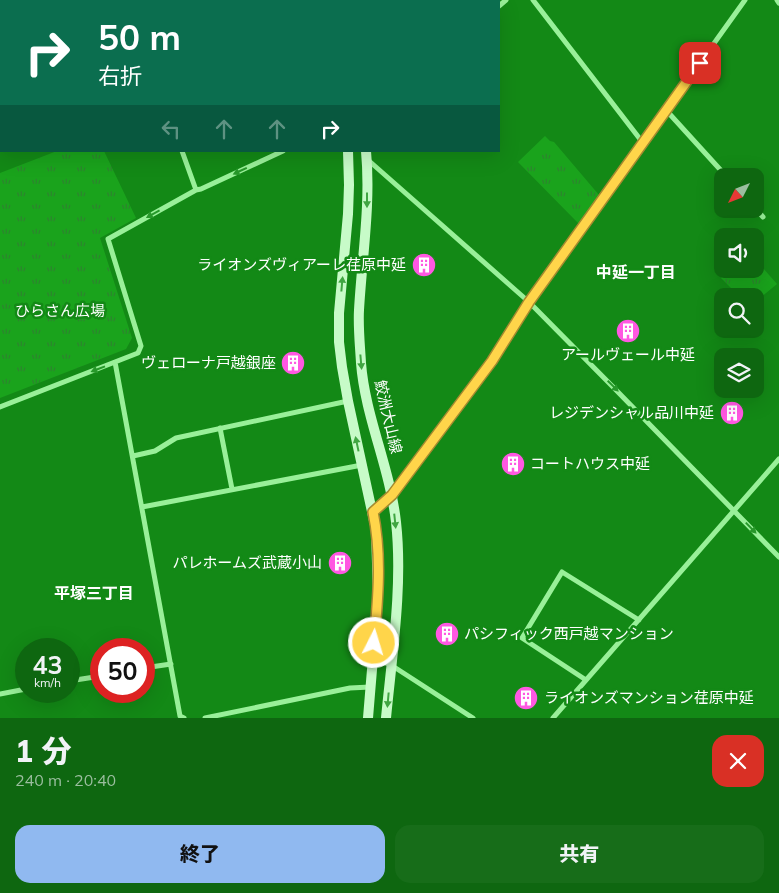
<!DOCTYPE html>
<html lang="ja">
<meta charset="utf-8">
<style>
body{margin:0;font-family:Mulish,"Noto Sans JP",sans-serif;background:#176d19;color:#f1f3f6;height:100vh;display:flex;flex-direction:column;font-size:19px;white-space:nowrap}
*{box-sizing:border-box;margin:0}
p{font-size:16px;color:#9bbe9f}
.icon{flex:none;width:28px;height:28px;fill:none;stroke:currentColor;stroke-width:2;stroke-linecap:round;stroke-linejoin:round}
.map{position:relative;height:718px;overflow:hidden}
.side{display:flex;flex-direction:column;background:#0e6710;flex:1}
.side>*{flex:none}
.hud{position:absolute;left:0px;top:0px;width:500px;height:152px;box-shadow:0 5px 20px #0002;background:#0b6e4f;color:#fff;overflow:hidden}
.needle{width:32px;rotate:228deg}
.fabs{position:absolute;left:714px;top:168px;display:grid;gap:10px}
.fabs a{display:grid;place-items:center;width:50px;height:50px;border-radius:10px;background:#0e6710;box-shadow:0 5px 20px #0002;font-size:25px}
.speed{position:absolute;left:15px;top:638px;display:flex;gap:10px;font-size:25px;font-weight:700;text-align:center}
.speed>*{display:grid;place-content:center;width:65px;height:65px;border-radius:50%;background:#0e6710;box-shadow:0 5px 20px #0002;line-height:1}
.speed small{font-size:12px;font-weight:400}
.speed .limit{border:8px solid #d22;background:#fff;color:#111}
.pin{position:absolute;display:grid;place-items:center;width:42px;height:42px;color:#fff;margin:-21px;border-radius:10px;box-shadow:0 2px 8px #0006}
.me{position:absolute;width:55px;margin:-28px;rotate:5deg;stroke-linejoin:round;filter:drop-shadow(0 0 4px #0008)}
.turn{display:flex;align-items:center;gap:18px;height:105px;padding:0 15px;font-size:22px}
.turn .icon{width:65px;height:65px;stroke-width:2.5}
.turn b{display:block;font-size:35px;line-height:42px}
.lanes{display:flex;align-items:center;height:48px;padding:0 15px;background:#0003;justify-content:center;gap:25px;direction:ltr}
.lanes .off{opacity:.35}
.round{display:grid;place-items:center;flex:none;width:52px;height:52px;border-radius:15px;background:#176d19}
.headline{display:flex;align-items:center;justify-content:space-between;height:85px;padding:0 15px}
h1{font-size:30px;font-weight:800;line-height:38px}
.cta{display:flex;gap:10px;margin-top:auto;padding:10px 15px}
.cta a{flex:1;height:58px;border-radius:15px;background:#90b9f0;color:#111;font-size:20px;font-weight:800;line-height:58px;text-align:center}
.cta a+a{background:#176d19;color:#f1f3f6}
.map>svg:first-child{display:block}
</style>
<div class="map">
<svg width="779" height="718" viewBox="0 0 779 718">
<defs>
<pattern id="park-tufts" width="24" height="20" patternUnits="userSpaceOnUse" patternTransform="scale(1.25)"><rect width="24" height="20" fill="#1aa31c"/><path d="M3 7l-1-3M5 7V3M7 7l1-3M15 17l-1-3M17 17v-4M19 17l1-3" fill="none" stroke="#2c852d"/></pattern>
</defs>
<rect width="100%" height="100%" fill="#138916"/>
<path fill="url(#park-tufts)" d="M545,136L550,141L554,142L599,195L579,224L518,162Z
M57,151H104L136,218L100,238L132,338L126,349L0,398V173Z
M755,259L777,284L755,302V296H739L721,278L727,272L725,269H755Z"/>
<g fill="none" stroke-linecap="round" stroke-linejoin="round">
<path stroke="#99f099" stroke-width="5" d="M129,0L130,1
M533,0L643,143
M777,0L779,3
M170,1L173,0
M499,6L506,0
M0,68L1,67
M666,110L726,176
M182,151L196,190
M368,160L529,302L615,389L779,557
M755,208L763,217
M115,362L180,716L184,718
M0,407L138,353L141,346L108,239L196,190L201,189L283,151
M220,428L232,489
M133,456L155,451L176,438L348,401
M142,507L362,465
M373,512L392,495L492,361L529,302L745,0
M373,658L391,665L473,718
M144,668L171,664
M586,680L522,638L562,572L639,620
M69,681L101,676
M0,694L26,689
M205,718L350,688L370,687
M553,718L779,459"/>
<path stroke="#c7fbc8" stroke-width="10" d="M325,0V1
M344,0V1
M348,151L349,185L348,214L339,313V342L342,367L348,401L376,530L378,597L368,718
M366,151C371,204 362,257 359,310C358,327 360,345 361,363C365,416 390,468 396,522C403,585 392,655 386,718"/>
</g>
<defs><path id="oneway-solid" d="M-6-.8H1V-3.2L6.5 0L1 3.2V.8H-6Z" transform="scale(1.25)"/></defs>
<g fill="#27982a">
<use href="#oneway-solid" transform="translate(240 171) rotate(155)"/>
<use href="#oneway-solid" transform="translate(153 214) rotate(151)"/>
<use href="#oneway-solid" transform="translate(98 369) rotate(159)"/>
<use href="#oneway-solid" transform="translate(613 386) rotate(45)"/>
<use href="#oneway-solid" transform="translate(751 528) rotate(46)"/>
</g>
<g fill="#40a642">
<use href="#oneway-solid" transform="translate(367 200) rotate(90)"/>
<use href="#oneway-solid" transform="translate(342 284) rotate(-85)"/>
<use href="#oneway-solid" transform="translate(361 362) rotate(85)"/>
<use href="#oneway-solid" transform="translate(357 444) rotate(-102)"/>
<use href="#oneway-solid" transform="translate(395 521) rotate(84)"/>
<use href="#oneway-solid" transform="translate(388 700) rotate(95)"/>
</g>
<g fill="none" stroke-linecap="round" stroke-linejoin="round">
<g stroke="#a68a30" stroke-width="12">
<path id="route" d="M374,643C378,600 382,555 373,512L392,495L492,361L529,302L700,63"/>
</g>
<use href="#route" stroke="#ffd54a" stroke-width="9"/>
</g>
<defs>
<g id="building-disc" transform="scale(1.25)"><circle r="9.5" fill="#ff58e2" stroke="#138916"/><path d="M-4-6H4V6H1V3H-1V6H-4ZM-2.5-4.3h1.7v1.8h-1.7ZM.8-4.3h1.7v1.8H.8ZM-2.5-1h1.7V.8h-1.7ZM.8-1h1.7V.8H.8Z" fill="#fff"/></g>
</defs>
<g fill-rule="evenodd">
<use href="#building-disc" x="424" y="265"/>
<use href="#building-disc" x="628" y="331"/>
<use href="#building-disc" x="293" y="363"/>
<use href="#building-disc" x="732" y="413"/>
<use href="#building-disc" x="513" y="464"/>
<use href="#building-disc" x="340" y="563"/>
<use href="#building-disc" x="447" y="634"/>
<use href="#building-disc" x="526" y="698"/>
</g>
<g text-anchor="middle" stroke-width="5" stroke-linejoin="round" paint-order="stroke">
<g font-size="15" fill="#fff" stroke="#138916" text-anchor="end">
<text x="406" y="270">ライオンズヴィアーレ荏原中延</text>
<text x="628" y="360" text-anchor="middle">アールヴェール中延</text>
<text x="276" y="368">ヴェローナ戸越銀座</text>
<text x="714" y="418">レジデンシャル品川中延</text>
<text x="530" y="469" text-anchor="start">コートハウス中延</text>
<text x="322" y="568">パレホームズ武蔵小山</text>
<text x="464" y="639" text-anchor="start">パシフィック西戸越マンション</text>
<text x="544" y="703" text-anchor="start">ライオンズマンション荏原中延</text>
</g>
<g font-size="15" fill="#fcfffc" stroke="#138916">
<text x="60" y="316">ひらさん広場</text>
</g>
<g font-size="15" fill="#fff" stroke="#138916">
<text transform="translate(388 417) rotate(77)" y="5">鮫洲大山線</text>
</g>
<g font-size="16" font-weight="bold" fill="#fff" stroke="#138916">
<text x="636" y="278">中延一丁目</text>
<text x="94" y="599">平塚三丁目</text>
</g>
</g>
</svg>
<div class="fabs">
<a><svg class="needle" viewBox="-14 -14 28 28"><path d="M0-13l5 13h-10z" fill="#e53935"/><path d="M0 13l5-13h-10z" fill="#9bbe9f"/></svg></a>
<a><svg class="icon" aria-label="sound" viewBox="0 0 24 24"><path d="M4 9h4l5-4v14l-5-4H4zM17 9q2 3 0 6"/></svg></a>
<a><svg class="icon" aria-label="search" viewBox="0 0 24 24"><circle cx="10" cy="10" r="6"/><path d="M15 15l6 6"/></svg></a>
<a><svg class="icon" aria-label="layers" viewBox="0 0 24 24"><path d="M12 4l9 5-9 5-9-5zM3 14l9 5 9-5"/></svg></a>
</div>
<div class="speed"><div>43<small>km/h</small></div><div class="limit">50</div></div>
<div class="pin" style="left:700px;top:63px;background:#d93025"><svg class="icon" aria-label="arrive" viewBox="0 0 24 24"><path d="M6 21V4h12l-3 4 3 4H6"/></svg></div>
<svg class="me" style="left:374px;top:643px" viewBox="-20 -20 40 40"><circle r="17" fill="#ffd54a" stroke="#fff" stroke-width="3"/><path d="M0-11L8 9 0 5-8 9z" fill="#fff"/></svg>
<div class="hud">
<div class="turn"><svg class="icon" aria-label="right" viewBox="0 0 24 24"><path d="M7 20v-9h11M14 6l5 5-5 5"/></svg><div><b>50 m</b>右折</div></div>
<div class="lanes"><svg class="icon off" aria-label="left" viewBox="0 0 24 24"><path d="M17 20v-9H6M10 6l-5 5 5 5"/></svg><svg class="icon off" aria-label="ahead" viewBox="0 0 24 24"><path d="M12 20V5M6 11l6-6 6 6"/></svg><svg class="icon off" aria-label="ahead" viewBox="0 0 24 24"><path d="M12 20V5M6 11l6-6 6 6"/></svg><svg class="icon" aria-label="right" viewBox="0 0 24 24"><path d="M7 20v-9h11M14 6l5 5-5 5"/></svg></div>
</div>
</div>
<section class="side">
<div class="headline"><div><h1>1 分</h1><p>240 m · 20:40</p></div><a class="round" style="background:#d93025;color:#fff"><svg class="icon" aria-label="close" viewBox="0 0 24 24"><path d="M6 6l12 12M18 6L6 18"/></svg></a></div>
<div class="cta"><a>終了</a><a>共有</a></div>
</section>
